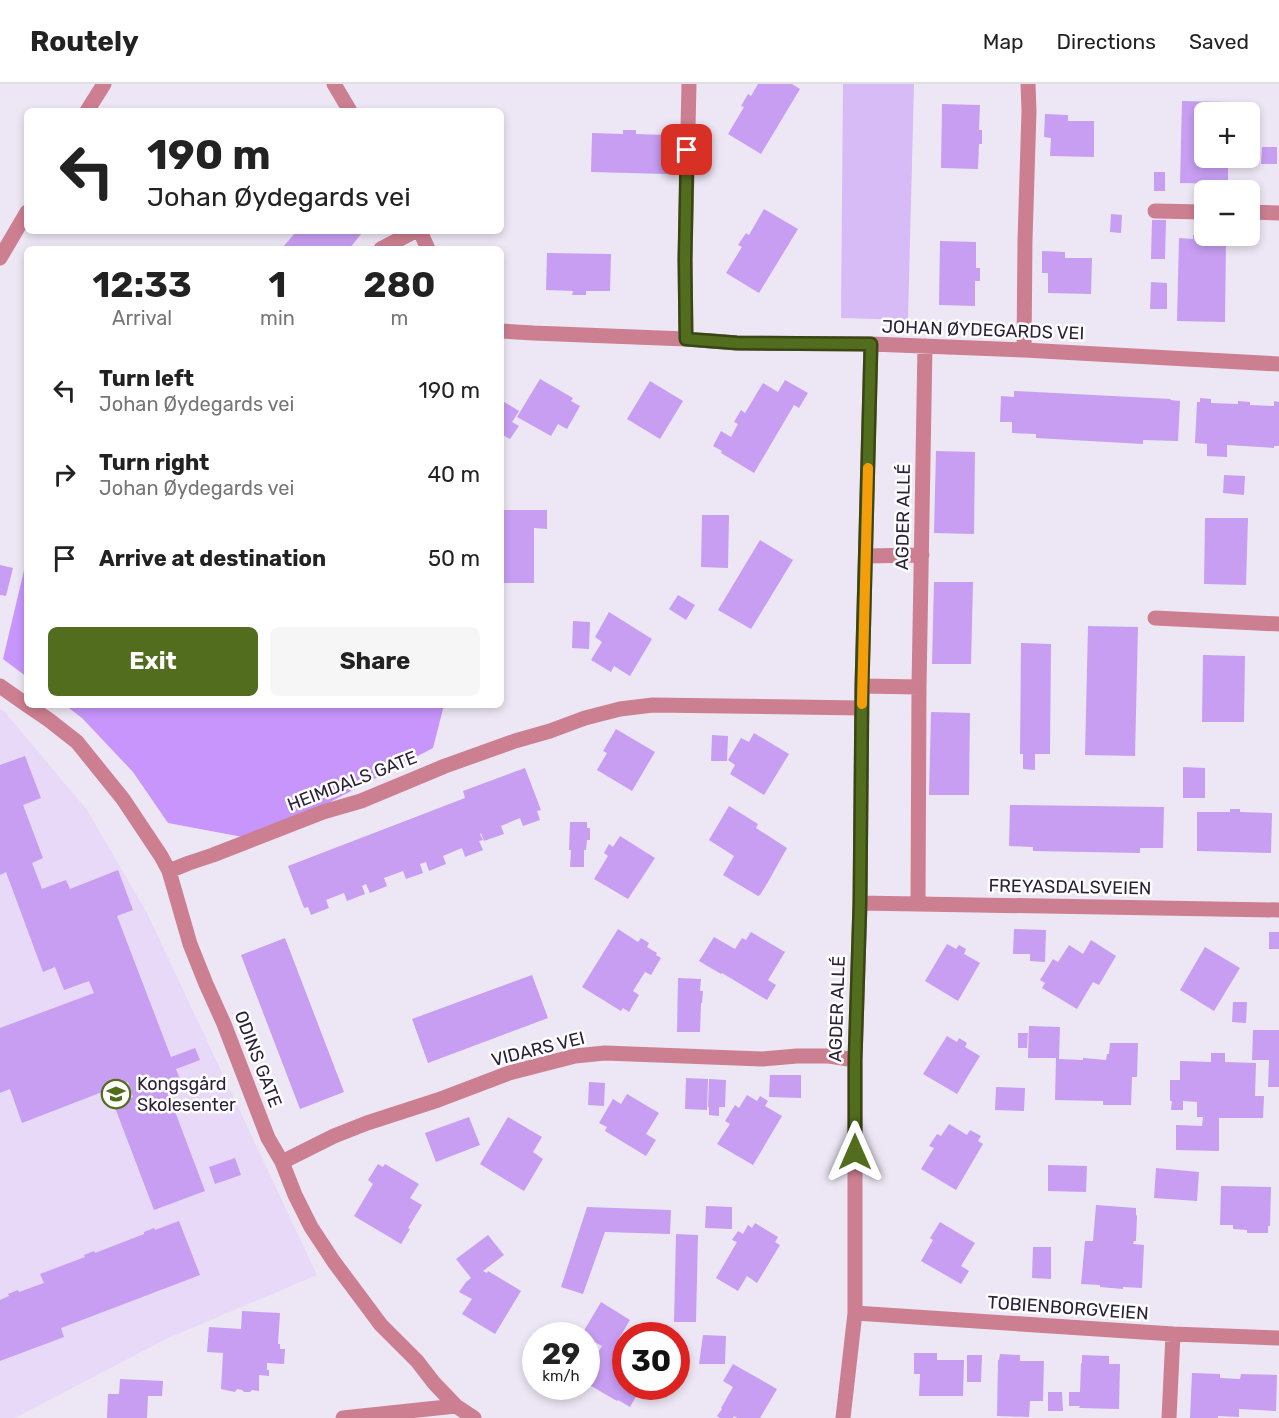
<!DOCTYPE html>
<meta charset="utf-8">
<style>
body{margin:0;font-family:Rubik,sans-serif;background:#f6f6f6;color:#222;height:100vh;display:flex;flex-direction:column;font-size:22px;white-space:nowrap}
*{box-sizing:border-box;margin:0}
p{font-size:20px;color:#767676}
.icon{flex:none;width:33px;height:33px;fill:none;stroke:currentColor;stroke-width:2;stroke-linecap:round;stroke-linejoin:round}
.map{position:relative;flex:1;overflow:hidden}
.panel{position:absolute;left:24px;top:162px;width:480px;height:462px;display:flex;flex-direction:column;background:#fff;border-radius:9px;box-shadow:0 3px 9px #0003}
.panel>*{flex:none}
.top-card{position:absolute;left:24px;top:24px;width:480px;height:126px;border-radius:9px;box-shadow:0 3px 9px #0003;background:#fff;color:#222;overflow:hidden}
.fabs{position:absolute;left:1194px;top:18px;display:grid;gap:12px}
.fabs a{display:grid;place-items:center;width:66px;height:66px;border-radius:9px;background:#fff;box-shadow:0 3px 9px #0003;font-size:30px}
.speed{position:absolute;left:522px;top:1238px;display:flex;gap:12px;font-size:30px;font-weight:700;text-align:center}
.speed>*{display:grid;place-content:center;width:78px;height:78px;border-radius:50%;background:#fff;box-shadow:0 3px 9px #0003;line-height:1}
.speed small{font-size:15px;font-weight:400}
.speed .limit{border:9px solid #d22;background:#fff;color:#111}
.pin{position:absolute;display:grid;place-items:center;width:51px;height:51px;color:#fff;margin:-26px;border-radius:12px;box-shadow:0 3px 9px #0006}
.me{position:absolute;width:66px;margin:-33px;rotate:0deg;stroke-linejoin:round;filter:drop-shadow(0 0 4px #0008)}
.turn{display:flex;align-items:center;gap:21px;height:126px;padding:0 24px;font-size:27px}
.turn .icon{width:78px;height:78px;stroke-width:2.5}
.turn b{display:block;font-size:42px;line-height:51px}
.eta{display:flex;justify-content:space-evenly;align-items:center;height:102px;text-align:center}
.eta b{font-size:36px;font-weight:700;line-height:42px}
.primary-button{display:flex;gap:12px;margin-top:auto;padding:12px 24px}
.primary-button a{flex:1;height:69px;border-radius:9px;background:#536d1f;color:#fff;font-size:24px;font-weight:700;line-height:69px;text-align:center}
.primary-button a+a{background:#f6f6f6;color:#222}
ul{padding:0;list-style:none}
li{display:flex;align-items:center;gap:18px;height:84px;padding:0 24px}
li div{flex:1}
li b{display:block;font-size:22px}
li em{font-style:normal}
header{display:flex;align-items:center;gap:36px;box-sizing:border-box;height:84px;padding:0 30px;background:#fff;border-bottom:2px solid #e0e0e0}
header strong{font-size:28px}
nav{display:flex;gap:33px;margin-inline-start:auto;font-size:21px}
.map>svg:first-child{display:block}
</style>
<header>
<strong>Routely</strong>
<nav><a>Map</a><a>Directions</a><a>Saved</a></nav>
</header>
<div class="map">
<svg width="1279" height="1334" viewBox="0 0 1279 1334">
<rect width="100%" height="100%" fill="#ede7f5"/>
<path fill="#e7d9f7" d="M0,625L5,628L87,726L147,829L317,1191L166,1255L15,1334H0Z"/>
<path fill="#d6bbf6" d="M843,0H914L908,236L841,234Z"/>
<path fill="#c895fd" d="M27,481V593L3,575L25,482Z
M65,621H444L433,664L258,756L168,739L133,688L82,634Z"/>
<path fill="#c79ef2" d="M758,0H792L800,5L761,70L728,50L744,23L741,22L748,10L751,12Z
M1182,17L1229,18V28H1204V74H1228V100L1180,99Z
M942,20L980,21L979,46H982V60H979L978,85L941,84Z
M1045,30L1068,31V37H1094V73L1050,72L1051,54L1044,53Z
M623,46H636V50L668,51L667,90L591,88L592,49L623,50Z
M1262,63H1277V80H1261Z
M1154,88H1165V107H1154Z
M764,125L798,145L759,209L726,189L742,163L738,161L746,149L749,151Z
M1111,130L1122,131L1121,149L1110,148Z
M1152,136H1166L1165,175H1151Z
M297,147H360L362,149L349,165H328L324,162L321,165H281Z
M1193,151L1209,152V155H1226L1225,238L1177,237L1179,154L1193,155Z
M940,157L976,158V184H980V197H975V222L939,221Z
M1042,167L1065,168V174H1092L1091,210L1048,209V189H1042Z
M547,169L611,170L610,207H586V211H572L573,207L546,206Z
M1151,198L1167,199V225H1150Z
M540,295L573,314L571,317L580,322L567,345L558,340L551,352L517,333Z
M785,296L808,309L799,324L794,321L754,389L721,369L722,367L713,362L721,347L731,353L738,340L734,338L741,326L745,329L763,299L778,308Z
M650,297L683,317L660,355L627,335Z
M1014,307L1171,315L1170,316L1180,317L1178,357L1143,356V360L1036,354V350L1012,349V338H1000L1001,312L1014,313Z
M1200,314L1211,315V319L1238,320V317L1250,318V321L1274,322V317L1279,318V362H1274V364L1227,361V373L1207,372V360L1195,359L1197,318H1200Z
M501,316L519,327L512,338L519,342L510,355L501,350Z
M936,367L975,368L974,450L934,449Z
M1224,391L1245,392L1244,411L1223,409Z
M501,426H547V445L534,444V499H501Z
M702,431H729L728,484L701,483Z
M1205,434H1248L1246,501L1204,500Z
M760,456L793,476L751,545L718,526Z
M0,481L13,484L6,512L0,511Z
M934,498H973L971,580H932Z
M678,511L695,521L686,536L669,525Z
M609,528L652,555L630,592L614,582L611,588L591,576L602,558L595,553Z
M573,537L590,538L589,565L572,564Z
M1088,542L1138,543L1135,672L1085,671Z
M1021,559L1051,560L1050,670H1035V686L1023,685V670H1020Z
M1203,571L1245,572L1244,638H1202Z
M68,621H87L86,626Z
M931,628L970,629L969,711H929Z
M616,645L655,668L632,707L597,686L607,669L603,667Z
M754,649L789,670L764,711L730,690L735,681L728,676L741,654L749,658Z
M712,651L728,652L727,677H711Z
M25,672L41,714L23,721L43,774L32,779L42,805L66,796L70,805L118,786L133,826L117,832L171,973L195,964L200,976L176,985L180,995L165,1001L205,1107L154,1126L114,1021L133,1013L128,998L22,1039L10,1005L0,1009V944L94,909L89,897L64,906L55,883L43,888L6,788L0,791V681Z
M1183,683L1205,684V714H1183Z
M525,684L541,726L537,727L540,736L523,742L520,734L501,742L504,750L484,757L481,749L480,750L483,756L479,757L483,766L465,773L462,764L443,772L446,780L429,787L426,778L420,780L423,789L406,795L403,787L384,794L387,802L370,809L366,800L362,802L365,810L347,817L344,809L326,816L329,824L311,831L308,823L304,824L288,782L465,714L463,707Z
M1010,721L1164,723L1163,764H1140V769L1033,767V763L1009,762Z
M729,722L758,740L756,744L787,764L768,798L760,811L758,812L723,791L734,772L709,756Z
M1230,725H1240V728L1272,729L1271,769L1197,767V728H1230Z
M570,738H587V744H590V756H587L586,766H584V783H570L571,766H569Z
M620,752L655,774L628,815L594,795L608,772L604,769L609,760L613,763Z
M618,845L638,858L641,854L649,859L647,863L657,869L656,871L661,874L651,891L645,888L633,907L639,911L629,928L623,924L621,927L582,903Z
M1014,845L1046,846L1045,878L1030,877V870H1013Z
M751,848L785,868L768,896L776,901L767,916L722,889L721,890L699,877L714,853L735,865L742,854L746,856Z
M1269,848H1279V865H1269Z
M285,854L344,1008L300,1025L241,871Z
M1091,856L1116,872L1099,901L1093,898L1077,925L1042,904L1045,899L1040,896L1053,875L1058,878L1069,861L1083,870Z
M947,860L956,865L959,861L966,865L964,870L980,879L958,917L925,897Z
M1205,863L1240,884L1214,927L1180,906Z
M532,891L548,934L428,979L412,935Z
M678,894L701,895L700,907H703L702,919H701L700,948H677Z
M1233,918H1247L1246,939L1232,938Z
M1029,942L1060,943L1059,975L1083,976V974L1106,976L1107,970H1109L1110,959H1138L1137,993H1132L1131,1021H1103V1017L1055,1016L1056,974H1028Z
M1253,946H1279V1003H1268L1269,976H1252Z
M1018,949H1028L1027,964H1018Z
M947,952L957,958L959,954L967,959L965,963L980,972L957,1010L923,990Z
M1211,969H1225V978L1256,979L1255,1012H1264L1263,1034H1219V1067L1176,1066V1041L1202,1042L1203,1033H1197V1018L1183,1017V1026H1171L1172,1017H1170V996H1180V977L1211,978Z
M770,991H801V1014L769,1013Z
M686,994L708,995L707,1026L685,1025Z
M709,995L726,996L725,1023H719V1032L709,1031V1023H708Z
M589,998L605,999L604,1022L588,1021Z
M996,1003L1025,1004L1024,1027L995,1026Z
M627,1010L659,1029L646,1050L656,1056L646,1072L605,1047L607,1043L599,1039L613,1015L621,1020Z
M747,1011L757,1017L760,1012L768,1017L765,1022L782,1032L753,1081L717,1060L730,1040L725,1037L735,1021L739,1024Z
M469,1033L480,1061L436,1078L425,1049Z
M508,1033L542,1053L533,1068L543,1075L524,1107L480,1080Z
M949,1040L967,1051L970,1046L981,1052L978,1057L983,1060L956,1106L921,1085L934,1064L929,1062L937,1050L941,1052Z
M235,1074L241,1091L215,1100L209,1083Z
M378,1080L383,1083L385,1080L419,1100L410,1114L422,1121L408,1144L410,1145L401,1160L354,1132L373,1100L368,1096Z
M1048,1081L1087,1082L1086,1108L1048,1107Z
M1156,1084L1199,1088L1197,1117L1154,1114Z
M1221,1102L1271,1103L1270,1142H1268V1149H1247V1146L1233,1145V1141H1220Z
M1096,1121L1136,1124V1131L1137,1132L1136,1157H1134L1133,1160L1144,1161L1142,1204L1123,1203V1205L1100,1203V1201L1081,1200L1085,1157H1093Z
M706,1122L732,1123V1145L705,1144Z
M587,1123L671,1126L670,1150L605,1148L583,1210L561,1203Z
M179,1137L200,1191L61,1244L64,1253L0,1277V1216L9,1212L8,1210L18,1206L19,1208L44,1199L40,1190L85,1173L84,1171L94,1167L95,1169L144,1150V1148L154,1144L155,1146Z
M940,1138L975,1159L961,1182L969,1187L961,1200L921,1177L933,1156L930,1154Z
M755,1139L778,1153L775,1158L780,1161L757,1199L747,1192L738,1207L716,1194L737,1158L732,1156L738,1147L743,1150L748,1141L752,1144Z
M676,1150L698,1151L696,1238H674Z
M488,1151L504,1171L483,1187L487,1189L488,1187L521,1207L495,1250L462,1230L472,1215L459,1208L466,1198L471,1194L456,1175Z
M1033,1163H1051V1195L1032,1194Z
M601,1218L630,1236L618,1256L626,1260V1302H642L630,1323L618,1316L617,1317L586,1299V1288L602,1262L586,1253V1251L582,1250Z
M242,1227L280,1229L278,1260H280V1265H285L284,1280L267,1279V1286H269V1292L259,1291V1307L252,1306L250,1308H244L242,1306L237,1305L235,1308L221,1305L223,1269L207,1268L209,1243L241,1245Z
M703,1251L726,1252L725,1280H699Z
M914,1269H937V1276H964L963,1312H919L920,1290H914Z
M1000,1270L1020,1271V1277H1044L1043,1317H1030L1029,1333L997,1332L998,1276H999Z
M967,1271H982L981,1298H967Z
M1082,1271L1109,1272V1280H1120L1119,1325L1079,1324L1080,1322H1069V1308H1080L1081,1279H1082Z
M733,1280L777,1305L760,1334H737L734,1332L733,1334H720L717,1332L722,1325L721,1324L733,1303L723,1297Z
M1192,1289L1220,1290V1294L1240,1295L1241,1290L1277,1291L1276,1327L1239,1325V1333L1218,1332V1334H1190Z
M120,1295L163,1297L162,1312H148L147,1334H107L108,1310H119Z
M1048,1308H1062L1063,1327H1048Z"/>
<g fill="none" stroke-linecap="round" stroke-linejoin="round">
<path stroke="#cc7f90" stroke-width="15" d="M334,0L350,27
M87,27L104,0
M1155,127L1204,128
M1250,128L1279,129
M420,147L428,165
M381,165L415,147
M0,174L27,128
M501,247L533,249L686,255L737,259L871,260L1024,266L1279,280
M686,255L685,176L689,0
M1024,266L1025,156L1029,27L1028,0
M866,472L922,471
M1155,534L1279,540
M0,602L27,621
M862,602L919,603
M27,621L49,636L77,658L123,715L161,772L169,787L190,860L206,900L224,940L268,1054L282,1078L295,1111L311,1143L334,1178L381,1241L417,1277L434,1299L456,1322L474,1334
M169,787L189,779L213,771L323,728L361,717L445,682L515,657L550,647L585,634L620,625L653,621L862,624
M860,819L1279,826
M918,820L919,603L925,262
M282,1078L334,1052L367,1039L438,1016L509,989L575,972L605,969L762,975L797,972H829L855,976
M855,1229L1173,1250L1279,1254
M343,1334L456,1322
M843,1334L855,1229V976L860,819L862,602L871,260
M1169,1334L1173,1250"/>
</g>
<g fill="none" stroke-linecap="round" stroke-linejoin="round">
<g stroke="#364714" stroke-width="15">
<path id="route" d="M687,66L685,176L686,255L737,259L871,260L862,602L860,819L855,976V1068"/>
</g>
<use href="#route" stroke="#536d1f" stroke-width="10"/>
<path stroke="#f59e0b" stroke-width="10" d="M862,620L868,384"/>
</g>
<defs>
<g id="university-ring" transform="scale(1.5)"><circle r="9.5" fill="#fff" stroke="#536d1f" stroke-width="1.5"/><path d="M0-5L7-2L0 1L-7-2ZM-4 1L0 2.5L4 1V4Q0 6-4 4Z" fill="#536d1f"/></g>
</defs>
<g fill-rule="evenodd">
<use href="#university-ring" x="116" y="1010"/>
</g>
<g text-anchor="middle" stroke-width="5" stroke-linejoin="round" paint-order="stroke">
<g font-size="18" fill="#2d213a" stroke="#fff">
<text transform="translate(983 246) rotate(2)" y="6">JOHAN ØYDEGARDS VEI</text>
<text transform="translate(903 433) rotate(-89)" y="6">AGDER ALLÉ</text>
<text transform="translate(352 697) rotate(-21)" y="6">HEIMDALS GATE</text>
<text transform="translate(1070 803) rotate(1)" y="6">FREYASDALSVEIEN</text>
<text transform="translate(837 925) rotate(-88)" y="6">AGDER ALLÉ</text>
<text transform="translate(538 965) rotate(-14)" y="6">VIDARS VEI</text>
<text transform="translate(258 975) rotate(69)" y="6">ODINS GATE</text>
<text transform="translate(1068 1224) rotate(4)" y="6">TOBIENBORGVEIEN</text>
</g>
<g font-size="18" fill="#2d213a" stroke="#fff" text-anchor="start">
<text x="137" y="1006">Kongsgård<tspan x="137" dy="21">Skolesenter</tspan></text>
</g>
</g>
</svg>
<div class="fabs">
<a>+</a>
<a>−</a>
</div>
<div class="speed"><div>29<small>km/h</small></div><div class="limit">30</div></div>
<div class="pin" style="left:687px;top:66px;background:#d93025"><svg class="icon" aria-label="arrive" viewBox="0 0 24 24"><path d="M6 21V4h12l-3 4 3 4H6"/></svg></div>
<svg class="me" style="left:855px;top:1068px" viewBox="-20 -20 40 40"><path d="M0-17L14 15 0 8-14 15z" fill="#536d1f" stroke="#fff" stroke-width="4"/></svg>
<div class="top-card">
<div class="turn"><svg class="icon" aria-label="left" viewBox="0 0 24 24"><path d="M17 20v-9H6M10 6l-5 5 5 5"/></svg><div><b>190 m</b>Johan Øydegards vei</div></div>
</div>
<section class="panel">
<div class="eta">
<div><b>12:33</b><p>Arrival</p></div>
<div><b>1</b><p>min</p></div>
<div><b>280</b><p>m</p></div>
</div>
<ul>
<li><svg class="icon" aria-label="left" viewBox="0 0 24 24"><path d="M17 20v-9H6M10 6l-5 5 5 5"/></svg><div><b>Turn left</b><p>Johan Øydegards vei</p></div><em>190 m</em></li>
<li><svg class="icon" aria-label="right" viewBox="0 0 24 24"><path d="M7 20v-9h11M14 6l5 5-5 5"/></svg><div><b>Turn right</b><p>Johan Øydegards vei</p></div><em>40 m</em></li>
<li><svg class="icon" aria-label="arrive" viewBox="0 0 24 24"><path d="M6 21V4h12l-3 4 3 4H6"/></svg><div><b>Arrive at destination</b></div><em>50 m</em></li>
</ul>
<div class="primary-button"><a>Exit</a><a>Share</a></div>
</section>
</div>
